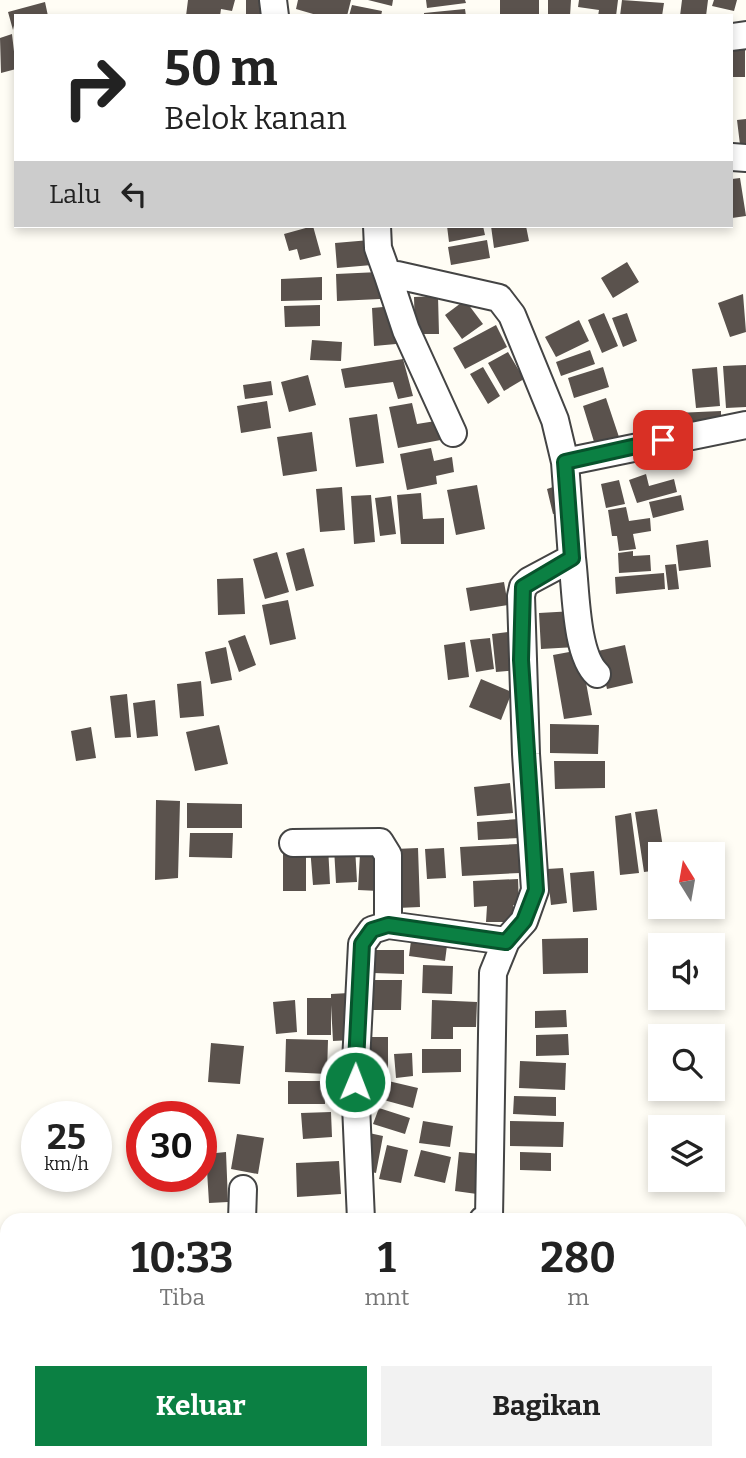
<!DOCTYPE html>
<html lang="id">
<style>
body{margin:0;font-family:Bitter,serif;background:#f2f2f2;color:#222;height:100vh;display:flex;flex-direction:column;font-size:26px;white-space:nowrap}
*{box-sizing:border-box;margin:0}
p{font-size:23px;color:#767676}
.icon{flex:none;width:38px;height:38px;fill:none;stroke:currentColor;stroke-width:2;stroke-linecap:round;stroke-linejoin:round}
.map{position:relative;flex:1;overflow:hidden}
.sheet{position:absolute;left:0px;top:1213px;width:747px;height:247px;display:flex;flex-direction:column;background:#fff;border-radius:21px 21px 0 0;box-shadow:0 4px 10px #0003}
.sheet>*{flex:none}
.top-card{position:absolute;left:14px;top:14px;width:719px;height:214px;border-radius:0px;box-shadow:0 4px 10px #0003;background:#fff;color:#222;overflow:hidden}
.needle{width:46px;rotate:349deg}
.buttons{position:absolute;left:648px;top:842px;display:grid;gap:14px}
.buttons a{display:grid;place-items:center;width:77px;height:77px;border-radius:0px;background:#fff;box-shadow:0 4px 10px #0003;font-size:35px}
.speed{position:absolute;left:21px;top:1101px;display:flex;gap:14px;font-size:35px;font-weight:700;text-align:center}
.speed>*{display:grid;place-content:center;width:91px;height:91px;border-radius:50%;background:#fff;box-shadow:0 4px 10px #0003;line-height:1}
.speed small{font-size:18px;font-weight:400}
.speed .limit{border:10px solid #d22;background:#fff;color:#111}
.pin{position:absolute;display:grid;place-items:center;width:60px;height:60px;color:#fff;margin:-30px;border-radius:14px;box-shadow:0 4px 10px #0006}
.me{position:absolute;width:77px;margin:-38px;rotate:1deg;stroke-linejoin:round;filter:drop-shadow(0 0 5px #0008)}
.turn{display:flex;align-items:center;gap:24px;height:147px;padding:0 35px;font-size:32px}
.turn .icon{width:91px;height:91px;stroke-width:2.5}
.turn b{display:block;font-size:49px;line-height:60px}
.then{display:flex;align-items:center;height:66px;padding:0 35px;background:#0003;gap:14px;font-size:26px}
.eta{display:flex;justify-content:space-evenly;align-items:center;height:119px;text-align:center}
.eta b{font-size:42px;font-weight:700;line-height:49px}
.cta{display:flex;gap:14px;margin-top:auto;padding:14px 35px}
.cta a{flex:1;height:80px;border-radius:0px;background:#0b8043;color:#fff;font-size:28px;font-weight:700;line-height:80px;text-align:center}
.cta a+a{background:#f2f2f2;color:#222}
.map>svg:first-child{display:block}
</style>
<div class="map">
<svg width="746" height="1458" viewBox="0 0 746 1458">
<rect width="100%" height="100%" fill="#fffdf5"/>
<path fill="#5a524d" d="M188,0H235L232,11L221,9L220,16H186Z
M246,0H266V16H246Z
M298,0H351L347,16H320L296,9Z
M368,0H393L392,6Z
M426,0H465L466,3L427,8Z
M500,0H539V16H500Z
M548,0H571L570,16H548Z
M579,0H618L616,16H598L599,10L578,7Z
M622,0L664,3L662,16H620Z
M682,0H708L706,16H680Z
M714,0H737L734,11L712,6Z
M45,2L48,16H16L13,30L8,12Z
M352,5L382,11L381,16H349Z
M465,9L466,16H424V13Z
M12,34L16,69L1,73L0,38Z
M745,47V77H732V48Z
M746,119V152L741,153L737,120Z
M740,178L746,216L732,218V179Z
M313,226L321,255L300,260L297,249L289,251L284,234Z
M447,226H483L485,235L449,242Z
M491,226H526L529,241L494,248Z
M370,240L372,265L337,268L335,243Z
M487,240L490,258L451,265L448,247Z
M627,262L639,282L613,298L601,278Z
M379,272L380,299L337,301L336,274Z
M322,277V300L281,301V279Z
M743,294L746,332L730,337L718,303Z
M438,296L439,334H415L414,297Z
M465,300L483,324L462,339L445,315Z
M320,305V326L285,327L284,306Z
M394,306L396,344L374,346L372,308Z
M604,313L618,346L602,353L588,320Z
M627,313L637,341L623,347L612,318Z
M579,320L589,341L556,357L545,337Z
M496,325L507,347L465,369L453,348Z
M312,340L342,342L341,361L310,360Z
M590,350L595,364L561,376L556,362Z
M508,352L524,379L504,391L488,363Z
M403,359L413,396L398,399L393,382L345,388L341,369Z
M746,365V407L726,408L723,366Z
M483,367L500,396L488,404L470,374Z
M603,367L609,387L574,398L568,378Z
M717,367L720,406L696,408L692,369Z
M308,375L316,405L289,412L281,382Z
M271,381L273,395L245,399L243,385Z
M606,398L619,437L595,445L583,406Z
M267,401L271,428L241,433L237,406Z
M412,403L417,424L442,420L446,439L398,448L389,407Z
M721,411V426L677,429L676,413Z
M377,414L384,463L356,467L349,418Z
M312,432L317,471L283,476L277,437Z
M431,448L434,461L452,457L454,472L436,476L437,484L407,490L400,454Z
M646,474L649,486L674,479L677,492L637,503L629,480Z
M619,480L625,504L606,508L601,484Z
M477,485L485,529L456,535L447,490Z
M556,486L564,512L553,514L547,489Z
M342,487L345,530L320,532L316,489Z
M421,493L423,519L444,518V544H401L397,495Z
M371,495L375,542L354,544L351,496Z
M681,495L684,510L653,518L649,502Z
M391,496L396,534L380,536L375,498Z
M626,507L629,521L650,518L651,531L633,534L636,549L619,551L617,536H612L608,510Z
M708,540L711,567L679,571L676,545Z
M304,548L314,586L296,591L286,553Z
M633,551V556L650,555L651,571L619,573L618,553Z
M277,552L289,592L265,599L253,559Z
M676,564L679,589L668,590L665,565Z
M664,573L665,589L616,594L615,577Z
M243,578L245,614L218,615L217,579Z
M504,582L508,605L470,611L466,588Z
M288,600L296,639L270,645L262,605Z
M574,611L576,647L541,649L539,613Z
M515,631L519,670L496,672L492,634Z
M245,635L256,665L239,672L228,641Z
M490,638L494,669L476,672L470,640Z
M465,642L469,677L448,680L444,645Z
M625,645L633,683L607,689L598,651Z
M226,647L232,680L211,684L205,652Z
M580,650L592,715L564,719L553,655Z
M481,679L512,692L501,720L469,707Z
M201,681L204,716L180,718L177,684Z
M127,694L131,737L115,738L110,696Z
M155,700L158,736L137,738L133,703Z
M550,724L599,725L598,754L550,753Z
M219,725L228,764L195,771L186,732Z
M91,727L96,758L76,761L71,731Z
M554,761H605V788L555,789Z
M510,783L513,813L477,816L474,787Z
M156,800L180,801L178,878L155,880Z
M187,803L242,804V828H187Z
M657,809L664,854H660V870L644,872L635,812Z
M631,813L639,873L620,875L615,816Z
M519,819L520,838L478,840L477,822Z
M190,833H233L232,858L189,857Z
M283,843H306V891H283Z
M518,844L520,873L462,876L460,847Z
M328,846L330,884L313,885L310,847Z
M355,847L357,882L336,883L334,848Z
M418,848L420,907L397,908L395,849Z
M444,848L446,878L427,879L425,849Z
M360,854L381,856L379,891L358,890Z
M563,868L567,903L551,905L547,869Z
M594,871L597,910L573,912L570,873Z
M518,879L519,905H513V922H486L487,906L474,907L473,881Z
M412,933L448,938L445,961L409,956Z
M588,938V973L543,974L542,939Z
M373,950H404V974L373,973Z
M423,965L453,966L452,994L422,993Z
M364,980H402L401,1010H365Z
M349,993L352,1040L333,1041L331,1005V1035H307V998H331V994Z
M295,1000L297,1032L276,1034L273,1002Z
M432,1000L477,1002L476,1027H453V1039H431Z
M566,1010L567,1027L535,1028V1011Z
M568,1034L569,1055L536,1056V1035Z
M368,1037H388V1075H368Z
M286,1039L328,1040L327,1074L285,1072Z
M211,1043L244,1046L240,1084L208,1082Z
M422,1049H461V1072L422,1073Z
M412,1053L413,1076L396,1078L394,1054Z
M520,1061L566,1063L565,1090L519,1088Z
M384,1080L418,1088L413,1108L380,1099Z
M288,1081H325V1104H288Z
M514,1096L556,1097V1116L513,1114Z
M379,1108L410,1118L405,1134L373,1124Z
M331,1112L332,1137L303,1139L301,1113Z
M423,1121L453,1126L450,1147L419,1143Z
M510,1121L564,1122L563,1147L510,1146Z
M369,1133L383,1136L376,1173L362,1170Z
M237,1134L264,1138L258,1174L231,1169Z
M387,1145L408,1150L401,1183L379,1179Z
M421,1150L451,1157L445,1183L414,1176Z
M226,1152L228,1202L209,1203L206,1154Z
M459,1152L481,1154L477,1194L455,1191Z
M520,1152L551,1153V1171L520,1170Z
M339,1161L341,1194L297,1197L296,1163Z
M335,1213L336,1220H317V1216Z
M204,1452H246L245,1458H204Z
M301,1452H331V1458H302Z
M337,1452H359L360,1458H338Z
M428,1452H452V1458H428Z
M569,1453V1458H522V1456Z"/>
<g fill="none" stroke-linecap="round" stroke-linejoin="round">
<g stroke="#444" stroke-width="30">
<path id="street" d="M273,0L275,16
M732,37L746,35
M732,157L746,158
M377,226L378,248L388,276L397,275L499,298L512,315L555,420L565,462L572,558L529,581L523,587L521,596L526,754L535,890L524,921L506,941L493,973L489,1218L483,1220
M388,276L406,330L453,433
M565,462L746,425
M572,558C576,587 575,654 597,674
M293,843L380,842L388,855V925L506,941
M242,1220L243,1189
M361,1220L355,1082L362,944L372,930L388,925
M644,1452L746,1453
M282,1458V1452"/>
</g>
<use href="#street" stroke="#fff" stroke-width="26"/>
</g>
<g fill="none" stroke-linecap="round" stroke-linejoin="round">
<g stroke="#07532c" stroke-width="18">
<path id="route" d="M355,1082L362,944L372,930L388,925L506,942L524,921L536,890L521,660L523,587L572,558L565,462L663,440"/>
</g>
<use href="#route" stroke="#0b8043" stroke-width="12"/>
</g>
</svg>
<div class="buttons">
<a><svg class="needle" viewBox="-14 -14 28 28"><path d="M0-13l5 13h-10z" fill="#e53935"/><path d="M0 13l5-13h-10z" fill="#767676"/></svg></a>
<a><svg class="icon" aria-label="sound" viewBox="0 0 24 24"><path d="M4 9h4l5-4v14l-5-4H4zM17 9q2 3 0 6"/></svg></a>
<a><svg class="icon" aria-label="search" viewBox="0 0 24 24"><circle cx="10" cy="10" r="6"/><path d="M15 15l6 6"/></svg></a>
<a><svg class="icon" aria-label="layers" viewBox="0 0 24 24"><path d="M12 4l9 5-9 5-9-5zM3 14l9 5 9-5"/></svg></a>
</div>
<div class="speed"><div>25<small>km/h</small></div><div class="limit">30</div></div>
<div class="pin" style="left:663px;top:440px;background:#d93025"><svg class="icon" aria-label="arrive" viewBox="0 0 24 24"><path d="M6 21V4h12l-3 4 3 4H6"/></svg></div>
<svg class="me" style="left:355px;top:1082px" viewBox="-20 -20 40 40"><circle r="17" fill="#0b8043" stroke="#fff" stroke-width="3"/><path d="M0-11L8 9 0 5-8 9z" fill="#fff"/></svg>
<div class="top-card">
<div class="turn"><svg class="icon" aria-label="right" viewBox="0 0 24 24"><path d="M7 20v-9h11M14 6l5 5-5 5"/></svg><div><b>50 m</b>Belok kanan</div></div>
<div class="then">Lalu<svg class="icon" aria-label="left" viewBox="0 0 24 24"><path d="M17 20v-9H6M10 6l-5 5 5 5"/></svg></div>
</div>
<section class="sheet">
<div class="eta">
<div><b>10:33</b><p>Tiba</p></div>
<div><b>1</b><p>mnt</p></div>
<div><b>280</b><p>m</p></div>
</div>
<div class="cta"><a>Keluar</a><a>Bagikan</a></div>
</section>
</div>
